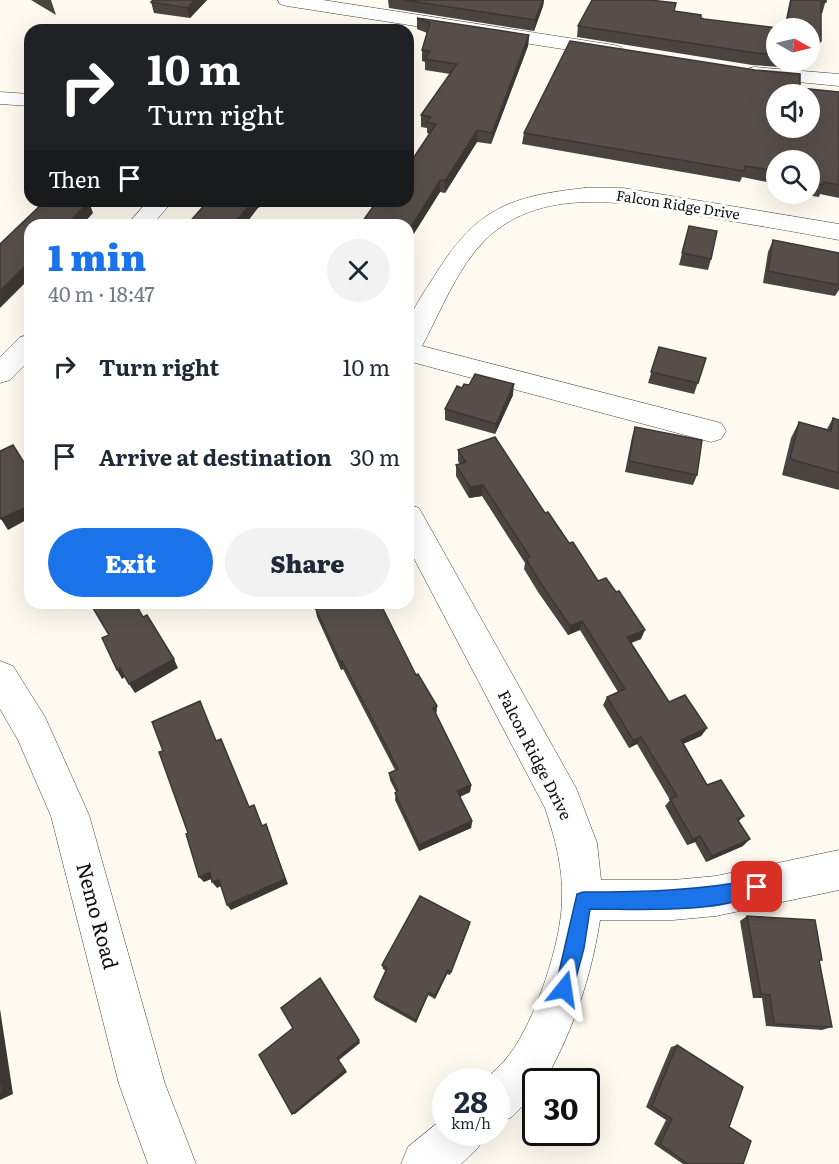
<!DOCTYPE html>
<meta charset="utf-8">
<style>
body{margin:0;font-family:Literata,serif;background:#f2f2f3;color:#1f2937;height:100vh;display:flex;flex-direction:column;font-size:22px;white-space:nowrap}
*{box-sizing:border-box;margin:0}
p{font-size:20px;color:#747a83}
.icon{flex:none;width:33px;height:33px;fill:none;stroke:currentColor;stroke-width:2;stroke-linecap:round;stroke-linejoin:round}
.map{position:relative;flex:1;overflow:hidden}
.panel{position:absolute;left:24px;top:219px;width:390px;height:390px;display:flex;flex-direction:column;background:#fff;border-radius:18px;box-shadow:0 6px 24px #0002}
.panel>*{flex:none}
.top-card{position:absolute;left:24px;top:24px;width:390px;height:183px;border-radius:18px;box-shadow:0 6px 24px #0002;background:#202124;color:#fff;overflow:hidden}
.needle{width:39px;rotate:98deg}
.buttons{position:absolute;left:766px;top:18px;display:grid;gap:12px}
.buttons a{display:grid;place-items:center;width:54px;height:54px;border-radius:50%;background:#fff;box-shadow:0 6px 24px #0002;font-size:30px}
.speed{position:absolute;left:432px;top:1068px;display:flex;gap:12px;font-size:30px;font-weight:700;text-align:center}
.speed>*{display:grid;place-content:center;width:78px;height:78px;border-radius:50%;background:#fff;box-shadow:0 6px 24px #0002;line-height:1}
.speed small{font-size:15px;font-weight:400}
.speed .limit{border:3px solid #111;border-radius:9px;background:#fff;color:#111}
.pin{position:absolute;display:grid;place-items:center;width:51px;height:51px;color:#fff;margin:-26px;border-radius:12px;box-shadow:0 3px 9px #0006}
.me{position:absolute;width:66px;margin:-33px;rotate:15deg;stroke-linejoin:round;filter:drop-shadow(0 0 4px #0008)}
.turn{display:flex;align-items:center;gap:21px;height:126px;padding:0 24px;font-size:27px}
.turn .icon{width:78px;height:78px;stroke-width:2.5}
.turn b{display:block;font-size:42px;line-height:51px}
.then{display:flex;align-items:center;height:57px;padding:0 24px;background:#0003;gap:12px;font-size:22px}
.round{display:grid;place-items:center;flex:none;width:63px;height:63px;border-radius:32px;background:#f2f2f3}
.summary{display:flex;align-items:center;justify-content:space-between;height:102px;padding:0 24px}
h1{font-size:36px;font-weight:800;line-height:45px;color:#1a73e8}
.primary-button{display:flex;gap:12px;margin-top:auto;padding:12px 24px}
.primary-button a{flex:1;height:69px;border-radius:36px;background:#1a73e8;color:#fff;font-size:24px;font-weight:800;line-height:69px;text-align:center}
.primary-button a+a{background:#f2f2f3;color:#1f2937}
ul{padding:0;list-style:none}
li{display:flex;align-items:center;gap:18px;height:90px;padding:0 24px}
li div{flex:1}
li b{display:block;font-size:22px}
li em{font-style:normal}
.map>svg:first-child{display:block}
</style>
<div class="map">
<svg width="839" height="1164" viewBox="0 0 839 1164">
<rect width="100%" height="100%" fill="#fffaef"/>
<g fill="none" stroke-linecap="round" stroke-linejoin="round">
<g stroke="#414141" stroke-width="1">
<path id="minor" d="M278,0H323L614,45L621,47L624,51L621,55L614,57L287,6L280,4Z
M754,67L839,74V86L747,77L744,73L747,69Z
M0,92L30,94V106L0,104Z
M585,188H623L839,224V240C797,232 755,225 713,218C640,205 545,181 485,240C457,268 441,311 422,346L721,423L726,431L721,439L711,442L408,361C408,350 406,336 408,325C410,311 429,285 437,272C477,208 511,196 585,188Z
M148,201H173L152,225H127Z
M30,335V360L10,380L0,383V357L20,337Z
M408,504L419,508L576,788L597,843L601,880H673L716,876L839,850V890L716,916L673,920H600C591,978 573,1031 544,1082H536V1093L512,1117L496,1124V1082H483C491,1073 502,1065 509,1055C535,1022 562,941 562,899C563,867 555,838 545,808L408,547Z
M0,661L13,666L45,717L89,815L165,1084L196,1164H148L119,1084L51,816L18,740L0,709Z
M446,1116V1132H485L478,1148L461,1164H401L408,1147Z"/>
</g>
<use href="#minor" fill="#fff" fill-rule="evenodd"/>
</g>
<path fill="#4b4340" d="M31,0H51L56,15Z
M207,0L190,18L154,13L151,2Z
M388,0H544L543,6L534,31L389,8Z
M790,0H826L822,14L821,13V41L817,52L810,51V28H784Z
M674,11L704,19L777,28V62H799L796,68L752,65L577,37L578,26Z
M417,18L529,35L528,46L491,144L477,142L445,193L440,192L408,243V201L430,134L427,133V128L421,127V115L450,74L425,70V62L422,61V50L427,33L417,29Z
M800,88L839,92V198L820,194L819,197L800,194H810V160H777V184L742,177L740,182L522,144L524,133Z
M689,226L711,259L708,270L679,265Z
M773,240L839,253V290L835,296L763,283L768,252Z
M659,347L706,358L694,394L648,383Z
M469,385L513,395L495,434L445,420V409L462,388Z
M833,418L839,420V490L782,475L791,438L799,422L827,429Z
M635,427L697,475L693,485L625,472L632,437Z
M458,450L545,513L598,581L641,639L631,643L669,702L707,728L701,736L683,744L707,785L744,816L739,821L743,846L706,862L695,842L687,845L665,806L670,800L637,744L629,748L603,705L607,697L618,692L580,630L568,635L538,592L524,569L525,563L482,496L469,498L456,476V465L460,464L458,461Z
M323,603H366L437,706L436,715L471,785L470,792L460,797L472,821L471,828L419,851L395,800L396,792L390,780L389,773L395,770L343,669L341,670L317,617L315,607L324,604Z
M747,916L822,960L819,961L832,1027L822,1030L766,1026L762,998H753L740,921Z
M470,922L450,975L447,974L435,999L428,995L416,1023L375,1000L374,997L386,971L383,969L382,965Z
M677,1045L729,1127L743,1164H683L654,1144L666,1120L646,1107L671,1047Z"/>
<path fill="#3d3734" d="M195,0H207L190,18L187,8Z
M543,0H544L543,6L534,31L535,20Z
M529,35L528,46L491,144L492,133Z
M477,130V142L445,193V181Z
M440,180V192L408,243V232Z
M253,201H272L258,208L245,225H233Z
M89,202L93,213L82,225H66Z
M30,261V278L0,308V291Z
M514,384L513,395L495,434L496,424Z
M483,485L482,496L469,498L470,487Z
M30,505V518L8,530L1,519Z
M582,621L580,630L568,635L570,626Z
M645,630L641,639L623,646L627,637Z
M174,659L178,668L135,693L129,684Z
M342,661L343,669L341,670L340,662Z
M120,668L125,677L122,679L117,670Z
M437,706L436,715L432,717L433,708Z
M707,728L701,736L676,747L681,740Z
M641,737L637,744L629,748L633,740Z
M471,785L470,792L456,798L457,791Z
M472,821L471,828L419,851V845Z
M266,824L288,884L231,910L227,905Z
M700,836L695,842L687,845L693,839Z
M750,839L743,846L706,862L712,856Z
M210,872L214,878L204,882L199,877Z
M219,880L223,885L217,888L212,882Z
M470,922L469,927L450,975L451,972Z
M448,970L447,974L435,999V996Z
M429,992L428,995L416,1023V1020Z
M0,1009L13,1094L0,1100Z
M359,1040L360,1043L339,1060L347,1072L295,1114H292L337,1058Z"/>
<path fill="#574e4a" stroke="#3d3734" stroke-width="1.5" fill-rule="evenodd" d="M153,0H195L187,8L151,2Z
M404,0H543L535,20Z
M592,0H650L676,3L674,11L701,15V18L704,19L778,28H777V55L756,53L578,26Z
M791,0H826V2H821V41L810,40V28H786Z
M417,18L529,35L492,133L477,130L445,181L440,180L408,232V225H360L377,201H408V166L436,124L427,122L431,117L421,115L457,64L425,59L430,51L422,50L430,23Z
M570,41L755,70L800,74V88L839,92V185L824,182L823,185L810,183V160H777V171L745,166L744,171L524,133ZM777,94H810V128H777Z
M45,201L89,202L66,225H30V261L0,291V244Z
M208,201H253L233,225H187Z
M689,226L717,231L711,259L682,253Z
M773,240L839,253V285L768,271Z
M659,347L706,358L698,383L651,372Z
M475,374L514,384L496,424L445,409L457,386L462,388L464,384L469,385Z
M833,418L839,420V473L790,459L799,422L831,431Z
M635,427L702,440L697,475L629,461Z
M495,437L545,513L548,512L569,543L573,542L598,581L606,578L616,592L619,591L645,630L627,637L669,702L685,695L707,728L681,740L707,785L721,780L744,816L737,819L750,839L712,856L700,836L693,839L670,799L677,796L641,737L633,740L607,697L625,689L582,621L570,626L540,582L526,559L530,557L483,485L470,487L456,465L466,462L458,450Z
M13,445L30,472V479L28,480L30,482V505L1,519L0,518V451Z
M90,603H135L143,617L147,615L174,659L129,684L120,668L117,670L102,638L109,635Z
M326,603H366V604L372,603L376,609L382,607L416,675L418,674L437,706L433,708L471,785L457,791L472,821L419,845L395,793L398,791L389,773L398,769L342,661L340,662L315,607Z
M200,701L216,741L221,739L249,807L254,805L262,826L266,824L285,879L227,905L219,880L212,882L210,872L199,877L186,834L188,833L159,752L163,751L152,722Z
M420,896L470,922L451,972L448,970L435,996L429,992L416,1020L374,997L387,968L382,965Z
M747,916L815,920L822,960H819L832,1027L774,1024L770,995L761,994Z
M320,978L359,1040L337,1058L345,1070L292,1114L259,1055L293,1028L281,1008Z
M677,1045L743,1087L729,1127L751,1141L743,1164H688L660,1144L672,1119L652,1106Z
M0,1072L3,1093L0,1094Z"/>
<path fill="#1a73e8" stroke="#114b97" stroke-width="1.5" d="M757,879L763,881L765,887L763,893C712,914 644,909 590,909L584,948L573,989L570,995L564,998L558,995L555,989L577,894L583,892C642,892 698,891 757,879Z"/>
<g text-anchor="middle" stroke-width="6" stroke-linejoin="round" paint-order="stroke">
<g font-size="14" fill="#0e0e0e" stroke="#fff">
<text transform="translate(678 205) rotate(9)" y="5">Falcon Ridge Drive</text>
</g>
<g font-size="16" fill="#0e0e0e" stroke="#fff">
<text transform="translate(535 755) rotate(63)" y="6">Falcon Ridge Drive</text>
</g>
<g font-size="20" fill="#0e0e0e" stroke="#fff">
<text transform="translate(97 916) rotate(75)" y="7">Nemo Road</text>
</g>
</g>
</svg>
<div class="buttons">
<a><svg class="needle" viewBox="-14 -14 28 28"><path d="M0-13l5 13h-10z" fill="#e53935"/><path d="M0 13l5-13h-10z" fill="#747a83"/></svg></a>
<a><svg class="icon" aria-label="sound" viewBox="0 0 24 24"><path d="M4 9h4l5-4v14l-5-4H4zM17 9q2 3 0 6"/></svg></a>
<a><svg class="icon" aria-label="search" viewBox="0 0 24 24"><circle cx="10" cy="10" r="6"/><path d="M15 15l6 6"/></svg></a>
</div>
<div class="speed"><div>28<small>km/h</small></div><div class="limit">30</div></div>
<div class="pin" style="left:757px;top:887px;background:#d93025"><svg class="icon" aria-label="arrive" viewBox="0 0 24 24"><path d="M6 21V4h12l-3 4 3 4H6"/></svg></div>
<svg class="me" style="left:564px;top:989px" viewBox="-20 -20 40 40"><path d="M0-17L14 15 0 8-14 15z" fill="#1a73e8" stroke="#fff" stroke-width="4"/></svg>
<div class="top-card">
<div class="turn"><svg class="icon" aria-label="right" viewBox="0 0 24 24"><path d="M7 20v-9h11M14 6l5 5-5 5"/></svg><div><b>10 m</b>Turn right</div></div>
<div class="then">Then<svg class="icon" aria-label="arrive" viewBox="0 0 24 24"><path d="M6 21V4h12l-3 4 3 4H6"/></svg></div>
</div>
<section class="panel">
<div class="summary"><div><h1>1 min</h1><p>40 m · 18:47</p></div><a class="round"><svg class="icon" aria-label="close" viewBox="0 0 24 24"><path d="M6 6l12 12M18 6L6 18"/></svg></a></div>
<ul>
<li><svg class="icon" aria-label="right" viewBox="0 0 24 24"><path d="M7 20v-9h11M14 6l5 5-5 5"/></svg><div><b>Turn right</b></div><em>10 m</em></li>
<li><svg class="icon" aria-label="arrive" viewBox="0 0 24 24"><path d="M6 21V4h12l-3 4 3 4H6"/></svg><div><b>Arrive at destination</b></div><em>30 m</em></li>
</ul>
<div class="primary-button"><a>Exit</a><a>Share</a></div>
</section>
</div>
